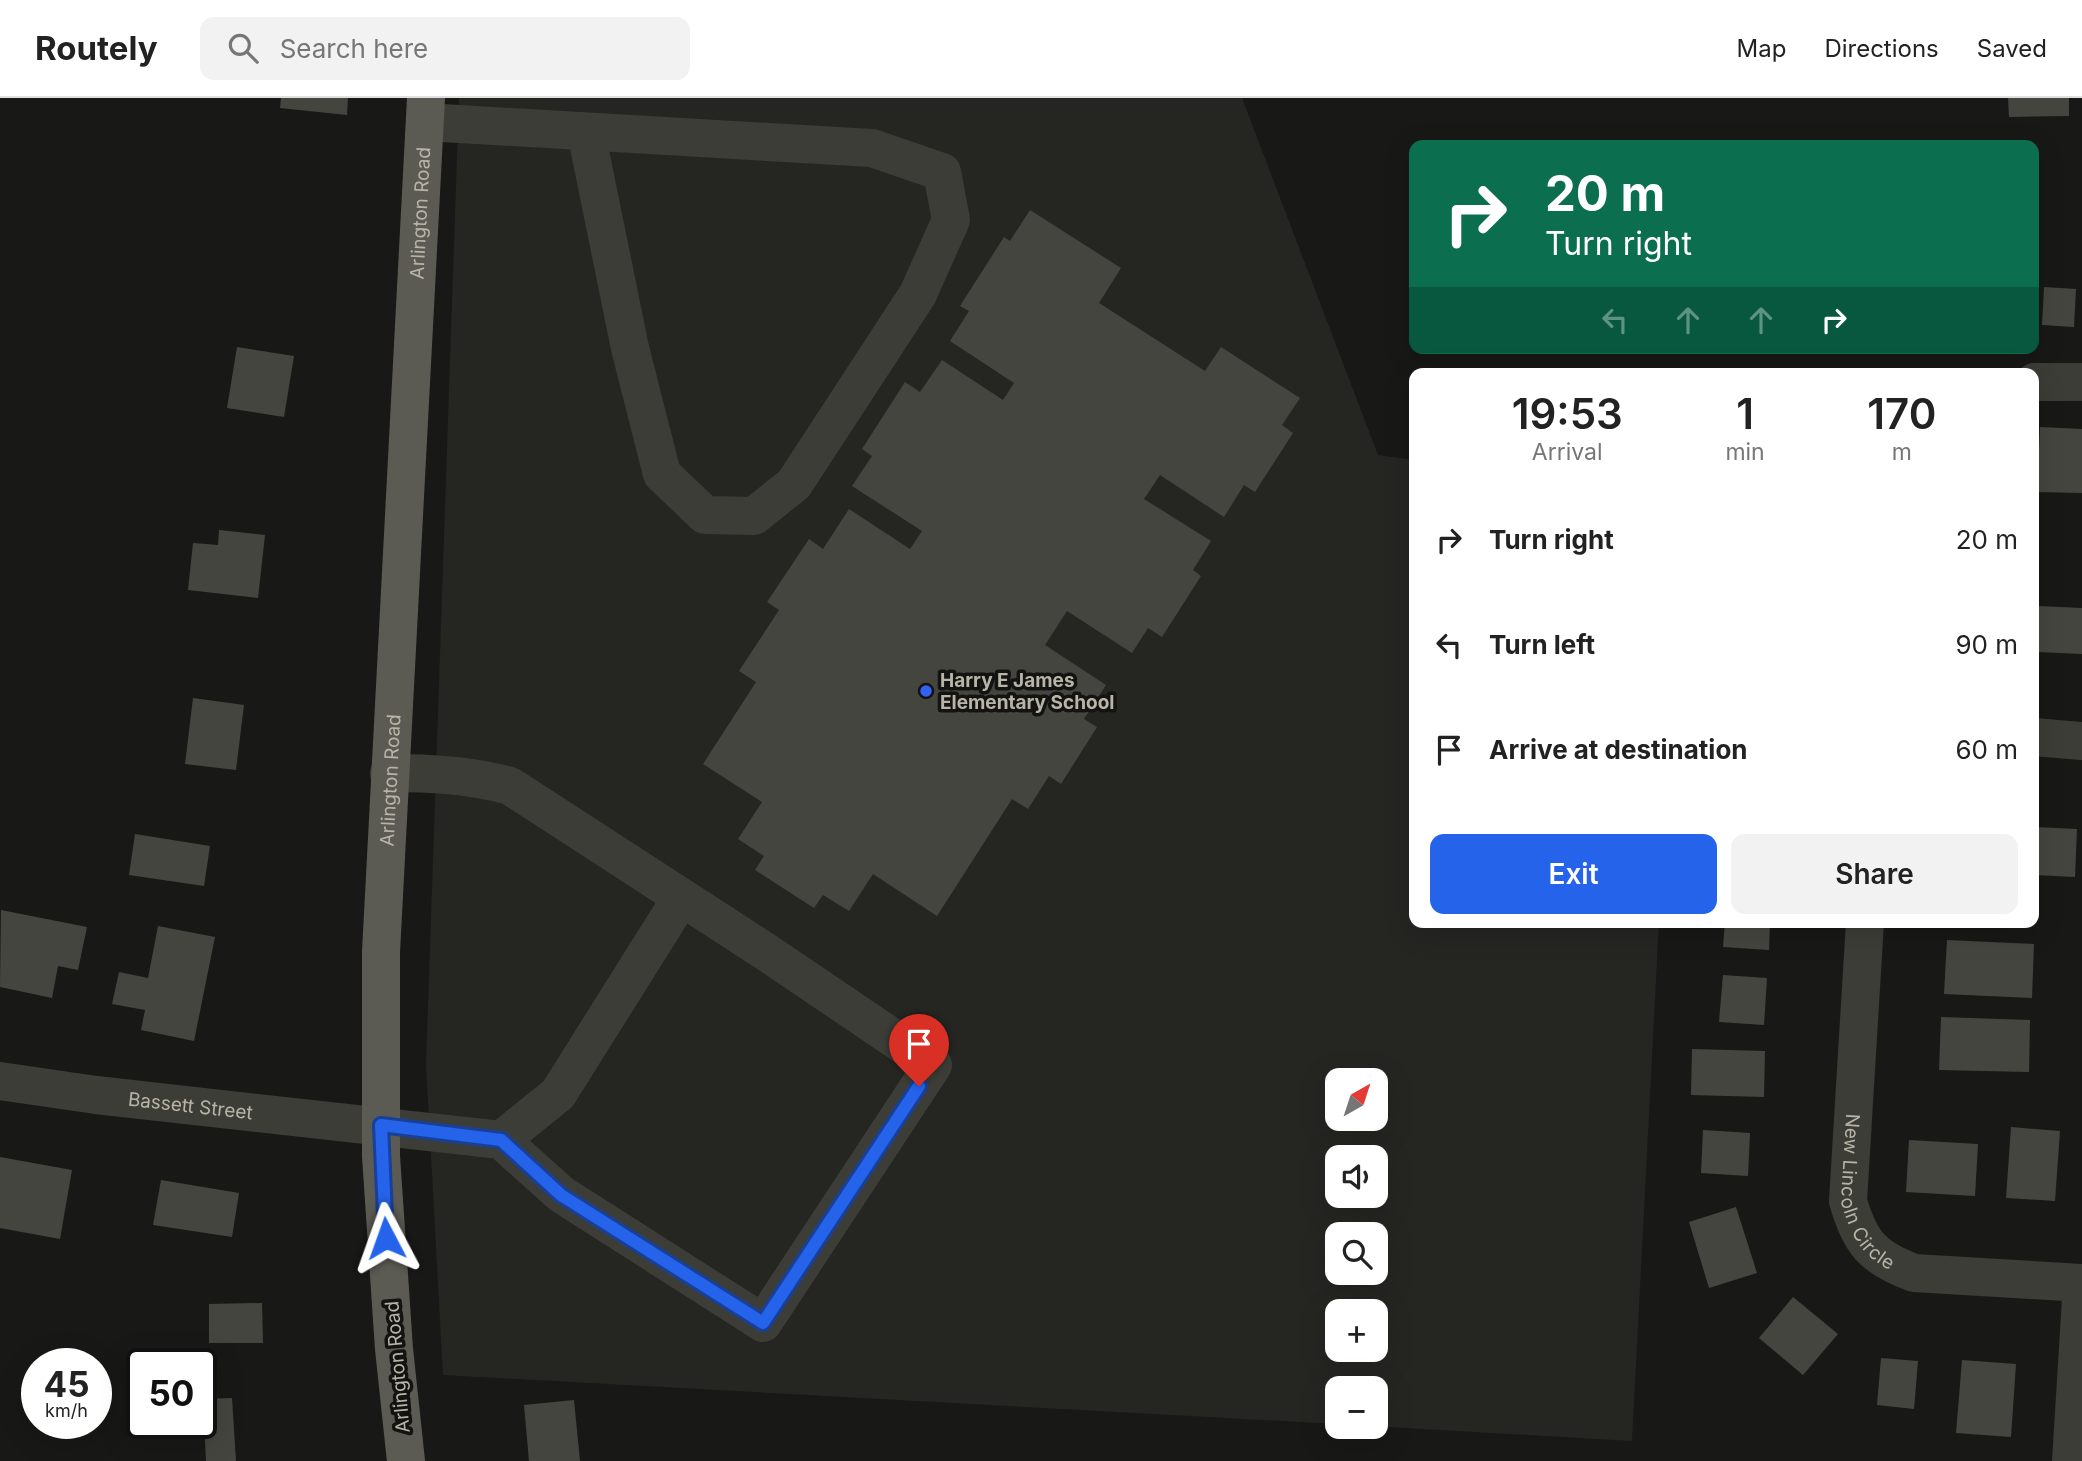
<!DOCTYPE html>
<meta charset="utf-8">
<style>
body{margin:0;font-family:Inter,sans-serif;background:#f2f2f2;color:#222;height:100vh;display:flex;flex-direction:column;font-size:26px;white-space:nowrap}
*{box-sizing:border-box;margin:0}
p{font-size:23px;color:#767676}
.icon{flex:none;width:38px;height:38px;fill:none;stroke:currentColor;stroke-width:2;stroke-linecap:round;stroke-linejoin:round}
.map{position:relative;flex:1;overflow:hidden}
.panel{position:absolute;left:1409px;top:270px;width:630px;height:560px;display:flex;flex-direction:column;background:#fff;border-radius:14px;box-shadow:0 7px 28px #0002}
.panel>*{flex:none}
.guide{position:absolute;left:1409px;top:42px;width:630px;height:214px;border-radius:14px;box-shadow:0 7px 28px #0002;background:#0b6e4f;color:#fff;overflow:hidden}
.needle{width:46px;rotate:39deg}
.buttons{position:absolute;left:1325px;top:970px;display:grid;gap:14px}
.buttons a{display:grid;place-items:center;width:63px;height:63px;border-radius:14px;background:#fff;box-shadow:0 7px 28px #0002;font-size:35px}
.speed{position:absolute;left:21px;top:1250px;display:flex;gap:14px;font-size:35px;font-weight:700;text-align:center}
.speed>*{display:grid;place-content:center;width:91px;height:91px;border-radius:50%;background:#fff;box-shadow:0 7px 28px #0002;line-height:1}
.speed small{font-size:18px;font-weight:400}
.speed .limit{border:4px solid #111;border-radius:10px;background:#fff;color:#111}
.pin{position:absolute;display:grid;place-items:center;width:60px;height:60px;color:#fff;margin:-72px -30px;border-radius:50% 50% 50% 0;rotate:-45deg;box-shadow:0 0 7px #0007}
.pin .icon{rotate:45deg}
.me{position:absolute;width:77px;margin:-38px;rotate:356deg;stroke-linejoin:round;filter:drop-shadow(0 0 5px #0008)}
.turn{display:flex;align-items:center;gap:24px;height:147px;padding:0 21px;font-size:32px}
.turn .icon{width:91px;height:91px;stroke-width:2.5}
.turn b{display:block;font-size:49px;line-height:60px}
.lanes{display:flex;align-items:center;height:66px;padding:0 21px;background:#0003;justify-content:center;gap:35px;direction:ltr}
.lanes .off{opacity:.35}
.eta{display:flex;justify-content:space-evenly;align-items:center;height:119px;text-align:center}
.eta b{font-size:42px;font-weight:600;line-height:49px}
.cta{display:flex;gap:14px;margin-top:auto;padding:14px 21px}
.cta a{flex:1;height:80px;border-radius:14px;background:#2563eb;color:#fff;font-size:28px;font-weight:600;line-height:80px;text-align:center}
.cta a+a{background:#f2f2f2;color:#222}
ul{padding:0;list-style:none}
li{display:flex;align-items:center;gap:21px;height:105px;padding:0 21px}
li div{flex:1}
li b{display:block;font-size:26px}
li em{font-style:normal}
header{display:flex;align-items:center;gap:42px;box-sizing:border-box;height:98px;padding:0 35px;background:#fff;border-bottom:2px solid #e0e0e0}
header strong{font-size:33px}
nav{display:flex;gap:38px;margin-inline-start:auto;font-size:24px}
.search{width:490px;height:63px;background:#f2f2f2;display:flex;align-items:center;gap:18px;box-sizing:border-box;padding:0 24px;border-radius:14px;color:#767676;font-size:26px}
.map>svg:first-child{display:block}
</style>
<header>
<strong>Routely</strong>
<div class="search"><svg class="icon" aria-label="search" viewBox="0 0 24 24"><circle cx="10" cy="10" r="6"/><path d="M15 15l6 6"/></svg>Search here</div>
<nav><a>Map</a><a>Directions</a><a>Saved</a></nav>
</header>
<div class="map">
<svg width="2082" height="1363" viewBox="0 0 2082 1363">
<rect width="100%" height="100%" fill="#181816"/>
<path fill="#252522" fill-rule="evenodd" d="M459,0H1242L1378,357L1414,362V824H1659L1632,1343L1371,1328H1376V1290H1337V1326L443,1277L426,966ZM1337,982H1376V1020H1337ZM1337,1059H1376V1097H1337ZM1337,1136H1376V1174H1337ZM1337,1213H1376V1251H1337Z"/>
<path fill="#454540" d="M281,0H348L347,17L280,10Z
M2008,0H2069V18L2009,19Z
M1030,112L1121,170L1099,205L1205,273L1221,249L1300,300L1282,327L1293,335L1255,394L1244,387L1224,419L1160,377L1144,401L1211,443L1193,472L1201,478L1162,539L1148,530L1132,555L1067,513L1045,547L1106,587L1084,621L1097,629L1061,686L1049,678L1028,711L1012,701L937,818L873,776L849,813L823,797L814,810L755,772L764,758L738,741L762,704L703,666L756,584L739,573L779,512L767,504L809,441L823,451L849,411L910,451L922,433L852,388L872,358L862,351L905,284L920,294L942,262L1003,302L1014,285L950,243L969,213L960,208L1004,139L1010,143Z
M2044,189L2076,191L2074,229L2042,227Z
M237,249L294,258L284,319L227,310Z
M2040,329L2082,331V395L2037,394Z
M219,432L265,437L258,500L188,492L193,445L218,447Z
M2039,508L2082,510V556L2037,554Z
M193,600L244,607L236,672L185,666Z
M2034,729L2077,731L2075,779L2034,777Z
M135,736L210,748L204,788L129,777Z
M1,812L87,829L78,872L58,868L52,900L0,889Z
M1725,824H1770L1769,852L1723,849Z
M158,828L215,839L194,943L141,932L145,912L112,906L119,874L148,880Z
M1947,842L2034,846L2032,900L1944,896Z
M1723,877L1767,880L1764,927L1719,924Z
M1941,919L2030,922L2029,974L1939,972Z
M1692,951L1765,953L1764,999L1691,997Z
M2011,1029L2060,1033L2055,1103L2006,1100Z
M1703,1032L1750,1035L1748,1078L1701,1075Z
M1909,1042L1978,1046L1975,1098L1906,1094Z
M0,1059L72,1072L60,1141L0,1130Z
M161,1082L239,1095L232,1139L153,1127Z
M1736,1109L1757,1175L1709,1190L1689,1124Z
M1793,1199L1838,1236L1803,1277L1759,1240Z
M262,1205L263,1245H209V1206Z
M1881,1260L1918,1263L1914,1311L1877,1307Z
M1962,1262L2016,1266L2011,1339L1956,1335Z
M232,1300L236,1363H206L203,1301Z
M574,1302L580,1363H529L524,1307Z"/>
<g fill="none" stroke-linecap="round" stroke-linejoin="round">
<g stroke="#3d3d37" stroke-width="38">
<path d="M425,24L872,50L942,74L951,122L918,196L794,386L754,418L705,417L662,376L630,250L586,34"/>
<path d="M2034,284H2082"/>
<path d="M2034,639L2082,643"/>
<path id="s1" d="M1865,824L1848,1103C1860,1145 1873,1160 1914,1175L2082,1185"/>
<path id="s2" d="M0,983L96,997L501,1042L561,1096L763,1225L933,967L769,856L510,688C470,677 430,675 389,675"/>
<path d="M501,1042L558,996L681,800"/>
<path d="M2071,1363L2082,1185"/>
</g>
<path stroke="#5c5b53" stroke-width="38" id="s3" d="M406,1363L394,1251L381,1058V854L426,0"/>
</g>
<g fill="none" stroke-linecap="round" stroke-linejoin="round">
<g stroke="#184099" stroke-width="18">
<path id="route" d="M386,1140L381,1027L501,1042L561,1097L763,1225L919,988"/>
</g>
<use href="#route" stroke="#2563eb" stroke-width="12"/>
</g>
<circle fill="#3361f4" stroke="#131311" stroke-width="2.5" cx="926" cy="593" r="7"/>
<g text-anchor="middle" stroke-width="7" stroke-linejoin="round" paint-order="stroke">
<g font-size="19" fill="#b8b5a8" stroke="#131311">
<text dy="7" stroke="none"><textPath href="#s3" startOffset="1250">Arlington Road</textPath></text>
<text dy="7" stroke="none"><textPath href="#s3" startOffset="682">Arlington Road</textPath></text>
<text dy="7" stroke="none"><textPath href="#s2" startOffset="192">Bassett Street</textPath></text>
<text dy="7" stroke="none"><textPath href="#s1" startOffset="276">New Lincoln Circle</textPath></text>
<text transform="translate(397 1269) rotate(-95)" y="7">Arlington Road</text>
</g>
<g font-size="19" font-weight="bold" fill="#b8b5a8" stroke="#131311" text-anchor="start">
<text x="940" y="589">Harry E James<tspan x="940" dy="22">Elementary School</tspan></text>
</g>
</g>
</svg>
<div class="buttons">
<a><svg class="needle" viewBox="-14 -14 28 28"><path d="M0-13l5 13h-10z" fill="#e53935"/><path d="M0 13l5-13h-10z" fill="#767676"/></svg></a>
<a><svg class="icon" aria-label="sound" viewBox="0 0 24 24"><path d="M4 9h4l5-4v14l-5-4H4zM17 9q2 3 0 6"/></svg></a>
<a><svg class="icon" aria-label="search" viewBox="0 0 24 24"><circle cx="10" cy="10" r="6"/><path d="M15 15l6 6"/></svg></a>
<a>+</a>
<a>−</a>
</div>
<div class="speed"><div>45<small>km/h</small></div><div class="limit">50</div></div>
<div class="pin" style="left:919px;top:988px;background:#d93025"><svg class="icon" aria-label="arrive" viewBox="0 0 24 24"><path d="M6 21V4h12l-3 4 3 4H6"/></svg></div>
<svg class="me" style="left:386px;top:1140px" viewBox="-20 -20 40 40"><path d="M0-17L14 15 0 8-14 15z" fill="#2563eb" stroke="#fff" stroke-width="4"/></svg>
<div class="guide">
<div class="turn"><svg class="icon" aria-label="right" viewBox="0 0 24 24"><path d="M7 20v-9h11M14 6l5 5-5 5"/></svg><div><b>20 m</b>Turn right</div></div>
<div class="lanes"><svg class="icon off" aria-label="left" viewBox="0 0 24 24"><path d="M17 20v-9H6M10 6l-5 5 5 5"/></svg><svg class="icon off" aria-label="ahead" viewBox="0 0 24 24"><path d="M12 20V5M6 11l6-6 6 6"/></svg><svg class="icon off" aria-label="ahead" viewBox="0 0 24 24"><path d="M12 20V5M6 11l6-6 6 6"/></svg><svg class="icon" aria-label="right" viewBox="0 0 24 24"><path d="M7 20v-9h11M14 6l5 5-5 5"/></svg></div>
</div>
<section class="panel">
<div class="eta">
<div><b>19:53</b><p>Arrival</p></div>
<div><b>1</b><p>min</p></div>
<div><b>170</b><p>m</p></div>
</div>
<ul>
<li><svg class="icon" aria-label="right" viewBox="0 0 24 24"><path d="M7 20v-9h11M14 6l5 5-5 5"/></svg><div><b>Turn right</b></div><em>20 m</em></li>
<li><svg class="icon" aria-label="left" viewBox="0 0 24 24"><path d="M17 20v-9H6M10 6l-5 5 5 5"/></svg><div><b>Turn left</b></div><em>90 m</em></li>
<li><svg class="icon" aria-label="arrive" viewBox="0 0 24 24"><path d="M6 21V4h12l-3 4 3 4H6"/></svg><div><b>Arrive at destination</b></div><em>60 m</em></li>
</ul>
<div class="cta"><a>Exit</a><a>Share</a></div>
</section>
</div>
